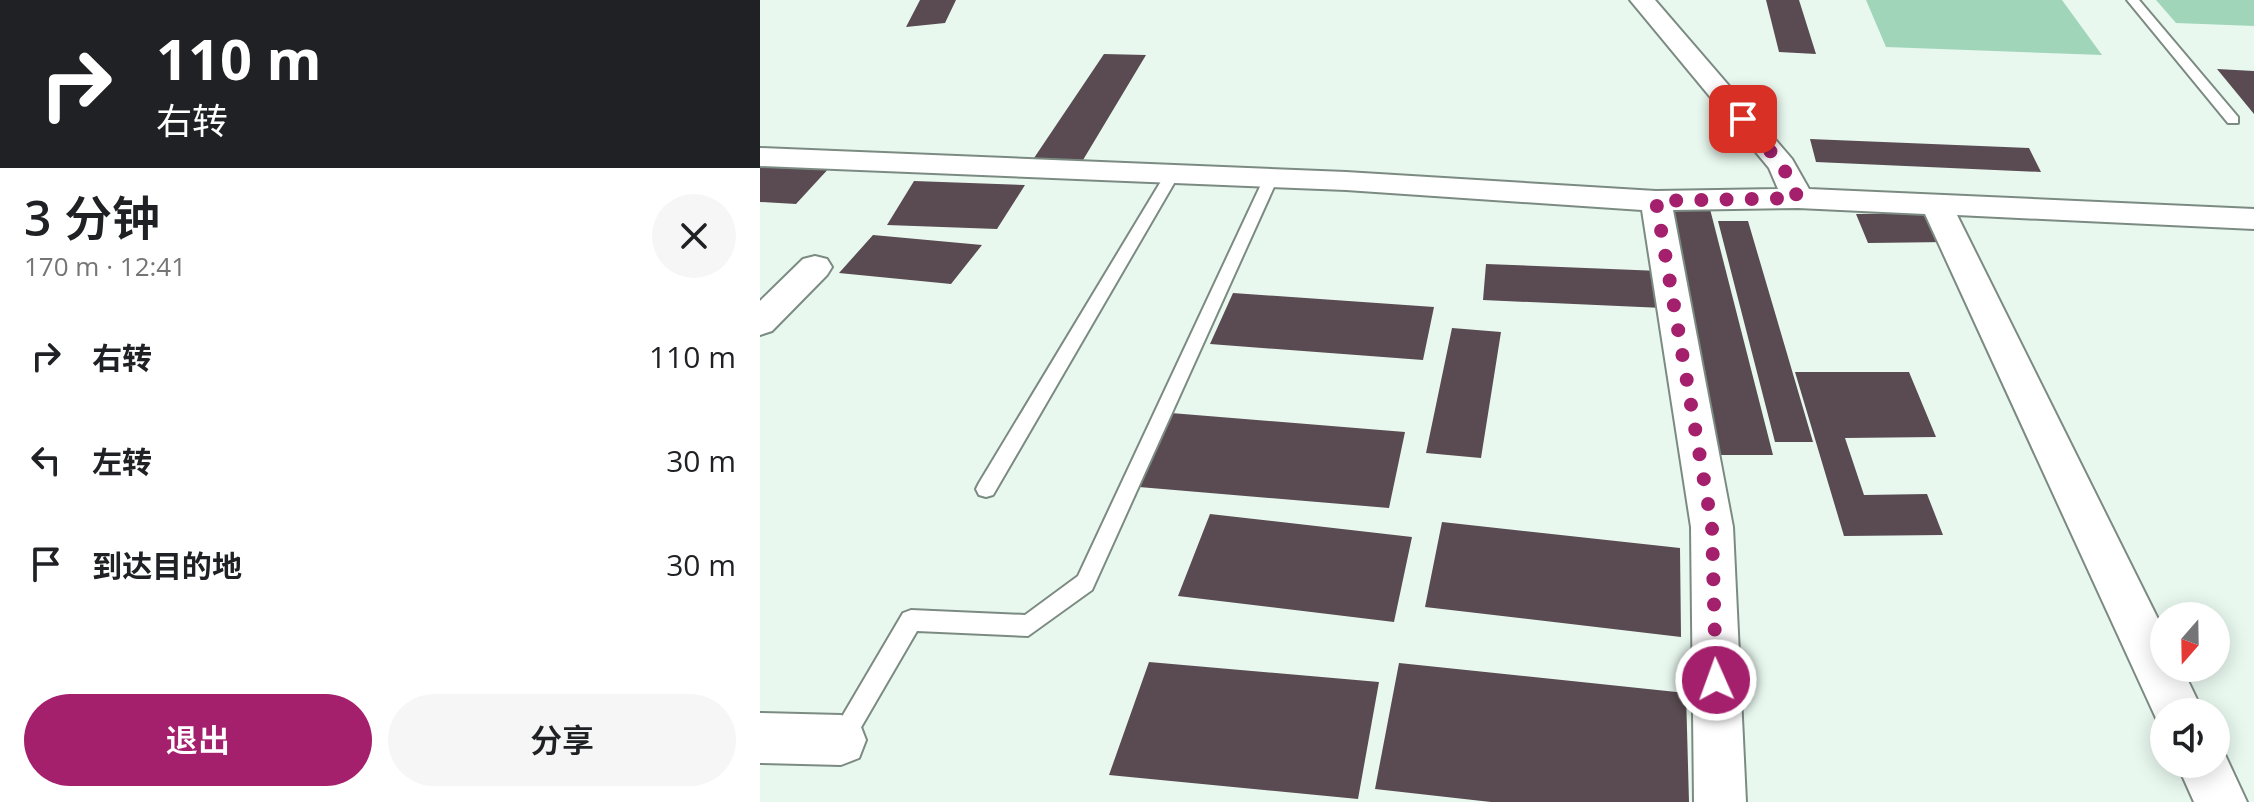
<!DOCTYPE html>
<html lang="zh">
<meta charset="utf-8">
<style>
body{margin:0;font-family:"Open Sans","Noto Sans SC",sans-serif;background:#f6f6f6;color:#202124;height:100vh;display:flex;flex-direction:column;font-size:30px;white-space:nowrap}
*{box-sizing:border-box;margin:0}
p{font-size:26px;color:#757577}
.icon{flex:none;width:44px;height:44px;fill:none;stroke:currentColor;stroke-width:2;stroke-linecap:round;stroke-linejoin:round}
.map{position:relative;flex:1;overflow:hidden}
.side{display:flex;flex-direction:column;background:#fff;width:760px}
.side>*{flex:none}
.hud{background:#202124;color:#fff;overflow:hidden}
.needle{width:52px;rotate:200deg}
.fabs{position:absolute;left:1390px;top:602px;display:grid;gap:16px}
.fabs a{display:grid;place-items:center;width:80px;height:80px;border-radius:50%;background:#fff;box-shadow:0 4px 20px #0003;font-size:40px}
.pin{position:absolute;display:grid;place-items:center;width:68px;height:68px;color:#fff;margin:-34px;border-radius:16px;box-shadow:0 4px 12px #0006}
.me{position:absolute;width:88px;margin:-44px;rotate:358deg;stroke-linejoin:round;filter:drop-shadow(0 0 6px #0008)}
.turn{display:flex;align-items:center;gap:28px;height:168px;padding:0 24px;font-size:36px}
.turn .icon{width:104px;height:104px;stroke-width:2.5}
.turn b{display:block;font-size:56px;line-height:68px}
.round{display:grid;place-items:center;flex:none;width:84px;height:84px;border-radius:42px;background:#f6f6f6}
.headline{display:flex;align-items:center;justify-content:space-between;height:136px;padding:0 24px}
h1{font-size:48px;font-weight:600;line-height:60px}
.primary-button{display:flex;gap:16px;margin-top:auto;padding:16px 24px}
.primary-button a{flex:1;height:92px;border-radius:48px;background:#a4206d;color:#fff;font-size:32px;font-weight:600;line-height:92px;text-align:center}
.primary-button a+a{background:#f6f6f6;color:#202124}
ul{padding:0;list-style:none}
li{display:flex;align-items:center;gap:24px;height:104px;padding:0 24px}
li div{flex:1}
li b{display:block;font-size:30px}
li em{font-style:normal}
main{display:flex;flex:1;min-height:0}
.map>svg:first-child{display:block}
</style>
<main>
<section class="side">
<div class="hud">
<div class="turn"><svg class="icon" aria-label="right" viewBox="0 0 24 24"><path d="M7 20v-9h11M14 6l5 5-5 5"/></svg><div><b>110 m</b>右转</div></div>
</div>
<div class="headline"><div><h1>3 分钟</h1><p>170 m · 12:41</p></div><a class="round"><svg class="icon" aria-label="close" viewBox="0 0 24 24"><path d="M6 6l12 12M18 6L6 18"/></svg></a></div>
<ul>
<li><svg class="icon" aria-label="right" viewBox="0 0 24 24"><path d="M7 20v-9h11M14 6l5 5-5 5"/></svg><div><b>右转</b></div><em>110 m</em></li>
<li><svg class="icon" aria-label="left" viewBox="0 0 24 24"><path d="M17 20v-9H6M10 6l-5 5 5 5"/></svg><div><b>左转</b></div><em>30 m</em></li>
<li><svg class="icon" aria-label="arrive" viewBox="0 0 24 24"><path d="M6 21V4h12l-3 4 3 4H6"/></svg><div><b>到达目的地</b></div><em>30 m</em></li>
</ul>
<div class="primary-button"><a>退出</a><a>分享</a></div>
</section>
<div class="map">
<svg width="1494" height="802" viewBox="0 0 1494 802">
<rect width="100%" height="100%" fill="#e8f8ef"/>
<path fill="#a1d5b9" d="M1106,0H1302L1342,55L1126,47Z
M1396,0H1494V26L1416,23Z"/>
<path fill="#594b51" d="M160,0H196L185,23L146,27Z
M1006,0H1039L1056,54L1019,52Z
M344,54L386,55L323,160L274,158Z
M1457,69L1494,71V114Z
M1050,139L1269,148L1281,172L1056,162Z
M0,163L71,166L36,204L0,202Z
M154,181L265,185L237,229L127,225Z
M909,209H950L1013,455H960Z
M1172,213L1187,242L1108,243L1096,214Z
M958,221H988L1053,442H1015Z
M113,235L222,245L191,284L79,273Z
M726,264L900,271L903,308L723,300Z
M473,293L674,307L663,360L450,344Z
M692,328L741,332L721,458L666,453Z
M1035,372H1149L1176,437L1085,438L1104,495L1167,494L1183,535L1084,536Z
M411,413L645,432L629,508L379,487Z
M450,514L652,537L634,622L418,596Z
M682,522L920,548L921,637L665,607Z
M389,662L619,682L598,799L349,775Z
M639,663L926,693L929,802H731L615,789Z"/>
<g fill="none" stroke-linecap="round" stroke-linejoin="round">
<g stroke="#7c8b82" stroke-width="4">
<path id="lane" d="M1367,0H1379L1478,117V123H1468Z
M413,169L420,173L233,495L226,497L219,495L216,489L219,483L406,173Z
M511,174L518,178L332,590L268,636L157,631L89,748L81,752L73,748L69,740L73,732L143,613L151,610L265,615L318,576L504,178Z"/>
</g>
<g stroke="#7c8b82" stroke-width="4">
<path id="street" d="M870,0H895L1032,159L1049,189L1494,209V229L1197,215L1404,631V668H1422L1443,712H1404V731L1401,729L1165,214L1038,208L913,210L973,527L986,802H934L931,527L882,210L586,190L0,166V148L586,172L896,191L1018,189L1009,168Z
M55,256L67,259L72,267L67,275L12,331L0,335V301L43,259Z
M0,713L81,715L99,722L106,740L99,758L81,765L0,763Z
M1456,744L1461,746L1487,802H1434L1417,764H1456Z"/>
</g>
<use href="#lane" fill="#fff" fill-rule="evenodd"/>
<use href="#street" fill="#fff" fill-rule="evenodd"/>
</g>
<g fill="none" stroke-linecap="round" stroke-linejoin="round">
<path stroke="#a4206d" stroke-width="14" stroke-dasharray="0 25.2" d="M956,680L952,527L896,201L1038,198L1022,165L983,119"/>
</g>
</svg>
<div class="fabs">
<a><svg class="needle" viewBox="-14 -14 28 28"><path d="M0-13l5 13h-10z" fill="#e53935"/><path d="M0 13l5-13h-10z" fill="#757577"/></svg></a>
<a><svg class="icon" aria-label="sound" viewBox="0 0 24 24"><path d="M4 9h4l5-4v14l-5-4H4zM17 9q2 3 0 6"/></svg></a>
</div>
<div class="pin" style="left:983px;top:119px;background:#d93025"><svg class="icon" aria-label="arrive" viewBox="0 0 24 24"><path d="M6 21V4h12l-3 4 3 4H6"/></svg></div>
<svg class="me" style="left:956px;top:680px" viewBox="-20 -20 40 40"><circle r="17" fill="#a4206d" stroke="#fff" stroke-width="3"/><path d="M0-11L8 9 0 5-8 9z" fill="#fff"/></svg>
</div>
</main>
